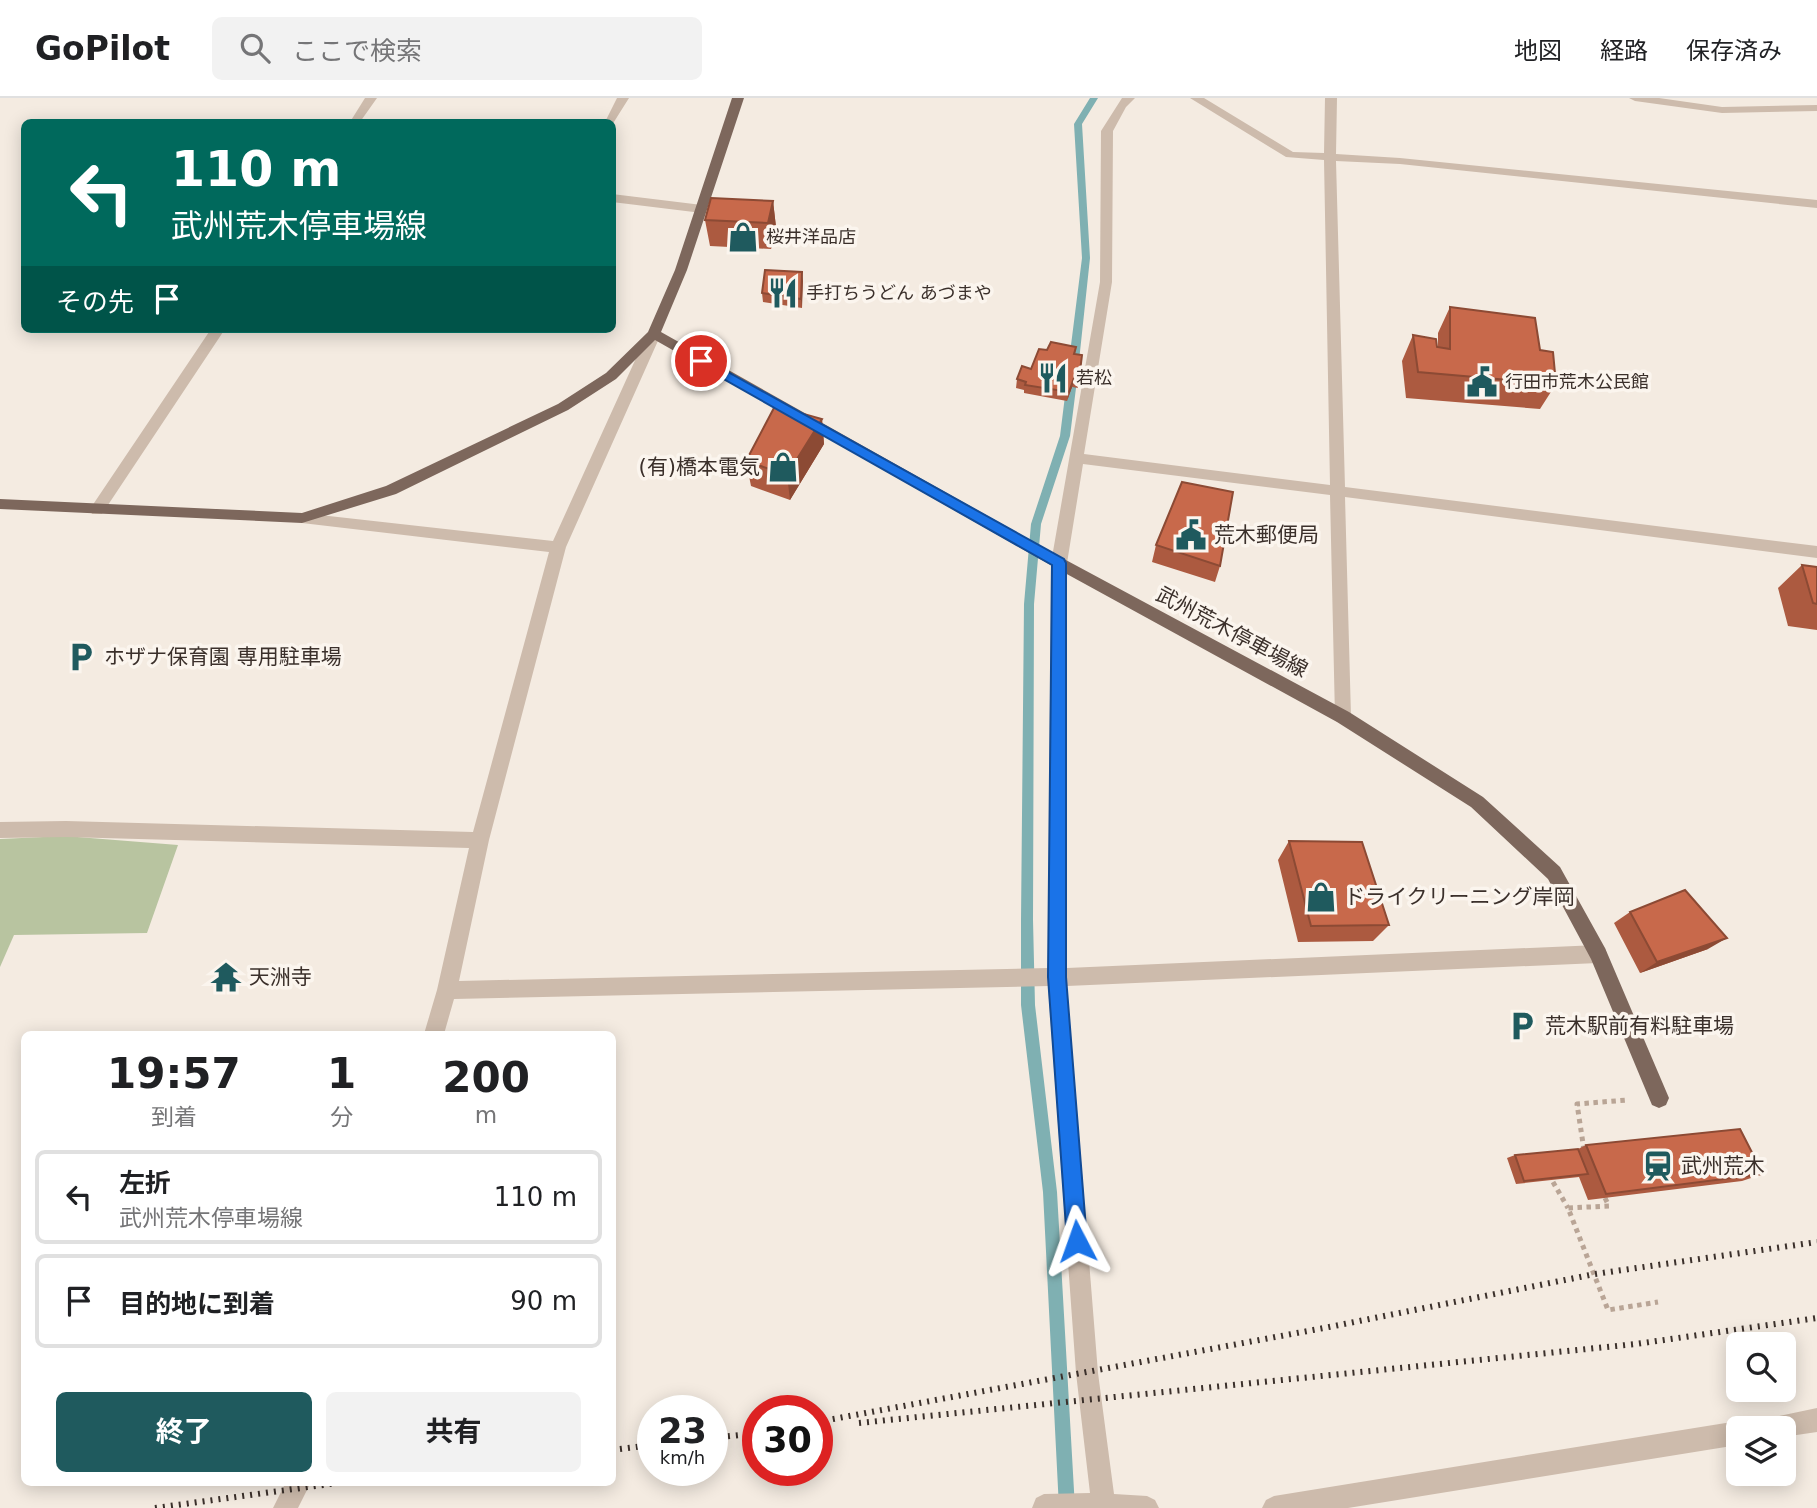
<!DOCTYPE html>
<html lang="ja">
<meta charset="utf-8">
<style>
body{margin:0;font-family:"DejaVu Sans","Noto Sans JP",sans-serif;background:#f2f2f2;color:#202124;height:100vh;display:flex;flex-direction:column;font-size:26px;white-space:nowrap}
*{box-sizing:border-box;margin:0}
p{font-size:23px;color:#757577}
.icon{flex:none;width:38px;height:38px;fill:none;stroke:currentColor;stroke-width:2;stroke-linecap:round;stroke-linejoin:round}
.map{position:relative;flex:1;overflow:hidden}
.drawer{position:absolute;left:21px;top:933px;width:595px;height:455px;display:flex;flex-direction:column;background:#fff;border-radius:10px;box-shadow:0 4px 18px #0003}
.drawer>*{flex:none}
.banner{position:absolute;left:21px;top:21px;width:595px;height:214px;border-radius:10px;box-shadow:0 4px 18px #0003;background:#00695c;color:#fff;overflow:hidden}
.controls{position:absolute;left:1726px;top:1234px;display:grid;gap:14px}
.controls a{display:grid;place-items:center;width:70px;height:70px;border-radius:10px;background:#fff;box-shadow:0 4px 18px #0003;font-size:35px}
.speed{position:absolute;left:637px;top:1297px;display:flex;gap:14px;font-size:35px;font-weight:700;text-align:center}
.speed>*{display:grid;place-content:center;width:91px;height:91px;border-radius:50%;background:#fff;box-shadow:0 4px 18px #0003;line-height:1}
.speed small{font-size:18px;font-weight:400}
.speed .limit{border:10px solid #d22;background:#fff;color:#111}
.pin{position:absolute;display:grid;place-items:center;width:60px;height:60px;color:#fff;margin:-30px;border:4px solid #fff;border-radius:50%;box-shadow:0 2px 7px #0007}
.me{position:absolute;width:77px;margin:-38px;rotate:356deg;stroke-linejoin:round;filter:drop-shadow(0 0 5px #0008)}
.turn{display:flex;align-items:center;gap:24px;height:147px;padding:0 35px;font-size:32px}
.turn .icon{width:91px;height:91px;stroke-width:2.5}
.turn b{display:block;font-size:49px;line-height:60px}
.then{display:flex;align-items:center;height:66px;padding:0 35px;background:#0003;gap:14px;font-size:26px}
.eta{display:flex;justify-content:space-evenly;align-items:center;height:119px;text-align:center}
.eta b{font-size:42px;font-weight:700;line-height:49px}
.action{display:flex;gap:14px;margin-top:auto;padding:14px 35px}
.action a{flex:1;height:80px;border-radius:10px;background:#1f5a5e;color:#fff;font-size:28px;font-weight:700;line-height:80px;text-align:center}
.action a+a{background:#f2f2f2;color:#202124}
ul{padding:0;list-style:none}
li{display:flex;align-items:center;gap:21px;height:94px;margin:0 14px 10px;padding:0 21px;border:4px solid #e0e0e0;border-radius:10px}
li div{flex:1}
li b{display:block;font-size:26px}
li em{font-style:normal}
header{display:flex;align-items:center;gap:42px;box-sizing:border-box;height:98px;padding:0 35px;background:#fff;border-bottom:2px solid #e0e0e0}
header strong{font-size:33px}
nav{display:flex;gap:38px;margin-inline-start:auto;font-size:24px}
.search{width:490px;height:63px;background:#f2f2f2;display:flex;align-items:center;gap:18px;box-sizing:border-box;padding:0 24px;border-radius:10px;color:#757577;font-size:26px}
.map>svg:first-child{display:block}
</style>
<header>
<strong>GoPilot</strong>
<div class="search"><svg class="icon" aria-label="search" viewBox="0 0 24 24"><circle cx="10" cy="10" r="6"/><path d="M15 15l6 6"/></svg>ここで検索</div>
<nav><a>地図</a><a>経路</a><a>保存済み</a></nav>
</header>
<div class="map">
<svg width="1817" height="1410" viewBox="0 0 1817 1410">
<rect width="100%" height="100%" fill="#f4ebe1"/>
<path fill="#b8c4a0" d="M65,738L178,747L147,835L14,837L0,869V741Z"/>
<g fill="none" stroke-linecap="round" stroke-linejoin="round">
<path fill="#7fb0b2" fill-rule="evenodd" d="M1090,0H1098L1082,26L1090,160L1079,263L1074,266L1069,263L1082,160L1074,26Z
M1072,279L1077,282L1070,338L1041,426L1034,506L1033,822L1035,907L1057,1094L1075,1410H1059L1043,1094L1021,907V822L1024,506L1031,426L1060,338L1067,282Z"/>
<path stroke="#b9a596" stroke-width="5" stroke-dasharray="4.5 4.5" stroke-linecap="butt" d="M1584,1052L1577,1006L1627,1002
M1553,1084L1568,1110
M1605,1100L1609,1108L1568,1110L1608,1212L1658,1204"/>
<path fill="#cdbbac" fill-rule="evenodd" d="M365,0H377L360,24H350Z
M617,0H629L612,27V24H605Z
M1122,0H1135L1126,9L1113,33L1112,184L1084,356L1330,387L1324,62L1286,59L1190,0H1204L1293,54L1324,55L1325,0H1337L1336,56L1400,60L1817,102V110L1400,66L1336,63L1345,389L1817,448V460L1345,399L1351,619L1349,624H1337L1335,619L1330,397L1083,366L1067,465V870L1598,847L1605,850L1607,856L1605,862L1598,865L1067,888L1098,1275L1114,1396L1147,1398L1155,1402L1159,1410H1032L1036,1400L1044,1396L1090,1395L1076,1275L1048,888L454,901L444,936H424L437,892L469,750L66,739L0,740V724L66,723L473,734L549,454L302,425L295,420L302,415L553,443L647,236L654,232L661,236L566,449L489,742L459,883L1048,870L1051,465L1100,184L1101,33Z
M1629,0H1659L1722,9L1817,7V13L1722,15L1635,3Z
M612,96L702,107L708,111L702,115L612,104Z
M211,231H225L102,416H92L90,412L92,408Z
M1817,1310V1334L1783,1339V1330H1757L1761,1322Z
M1738,1323L1748,1330H1738V1347L1348,1410H1262L1266,1402L1274,1398Z
M286,1384H311L298,1410H273Z"/>
<path fill="#7d675c" fill-rule="evenodd" d="M732,0H744L687,172L661,234L1064,461L1349,614L1483,699L1560,769L1605,850L1669,1000L1666,1007L1659,1010L1652,1007L1591,861L1548,781L1471,709L1337,624L1054,469L655,242L616,281L568,312L396,396L302,425L0,411V401L302,415L386,388L558,306L606,275L648,234L675,172Z"/>
<path stroke="#3b302b" stroke-width="6" stroke-dasharray="2 6" stroke-linecap="butt" d="M817,1324L1324,1230L1595,1176L1817,1144
M859,1325L1636,1246L1817,1220
M712,1340L758,1335
M612,1352L653,1347
M155,1410L345,1384"/>
</g>
<path fill="#ac5a40" d="M773,103L776,129L771,151L710,148L705,122Z
M802,174V210L763,204L762,195Z
M1450,209L1540,252L1556,286L1540,311L1406,300L1402,263L1413,237L1438,249V235Z
M1076,249L1075,256L1079,281L1078,290L1072,289L1067,303L1024,295V292L1016,290L1017,281L1031,271L1047,252Z
M822,321L824,346L790,402L751,388L746,363Z
M1156,447L1220,468L1215,484L1152,464Z
M1802,467L1817,469V532L1788,528L1778,490Z
M1289,743L1389,827L1373,843L1298,844L1278,762Z
M1630,814L1708,851L1640,875L1614,825Z
M1586,1047L1763,1076L1742,1083L1588,1102L1579,1079L1516,1086L1507,1060L1515,1057L1578,1051Z"/>
<path fill="#8c4a34" d="M773,103L776,129L771,151L768,125Z
M802,174L803,183L802,210L801,201Z
M1074,280L1072,289L1067,303L1069,294Z
M822,321L824,346L790,402L787,377Z
M1727,840L1708,851L1640,875L1657,864Z"/>
<path fill="#c8694b" stroke="#8c4a34" stroke-width="2" d="M711,100L773,103L768,125L705,122Z
M765,172L802,174L801,201L762,195Z
M1450,209L1535,220L1540,252L1553,254L1556,286L1418,274L1413,237L1436,241L1437,249L1450,251Z
M1051,244L1076,249L1074,256L1082,257L1079,281L1074,280L1069,294L1025,287L1026,284L1017,281L1022,268L1031,271L1039,251L1047,252Z
M775,308L822,321L787,377L746,363Z
M1182,384L1233,394L1220,468L1156,447Z
M1802,467L1817,469V506L1813,505Z
M1289,743L1362,744L1389,827L1311,828Z
M1685,792L1727,840L1657,864L1630,814Z
M1740,1031L1763,1076L1606,1096L1586,1047Z
M1578,1051L1588,1076L1524,1083L1515,1057Z"/>
<path fill="#1a73e8" stroke="#114b97" stroke-width="2" d="M701,259L1064,461L1066,465V879L1087,1143L1084,1150L1077,1153L1070,1150L1067,1143L1048,879L1052,467L697,266L695,263Z"/>
<defs>
<g id="shop-bare" transform="scale(2.415)"><path d="M-5-2.5h2.3a2.7 3.5 0 0 1 5.4 0H5L5.5 6h-11ZM-1.5-2.5h3a1.5 2.3 0 0 0-3 0Z" fill="#1f5a5e" stroke="#fbf5ee" stroke-width="2.5" paint-order="stroke"/></g>
<g id="restaurant-bare" transform="scale(2.415)"><path d="M-5-6h1v4h1v-4h1v4h1v-4h1v5L-1.5 .5V6h-2V.5L-5-1ZM5-6V6H3V1.5H1.5Q1.5-4 5-6Z" fill="#1f5a5e" stroke="#fbf5ee" stroke-width="2.5" paint-order="stroke"/></g>
<g id="civic-bare" transform="scale(2.415)"><path d="M-.6-6.5H3V-4.5H.6V-3L4-1V1h2V6H-6V1h2V-1L-.6-3ZM-1.2 2.5V6h2.4V2.5Z" fill="#1f5a5e" stroke="#fbf5ee" stroke-width="2.5" paint-order="stroke"/></g>
<g id="parking-bare" transform="scale(2.415)"><path d="M-3.5-5.5H1a3.5 3.5 0 0 1 0 7H-1V5.5H-3.5ZM-1-3.4V-.6H.8a1.4 1.4 0 0 0 0-2.8Z" fill="#1f5a5e" stroke="#fbf5ee" stroke-width="2.5" paint-order="stroke"/></g>
<g id="temple-bare" transform="scale(2.415)"><path d="M0-6L5-2H3V0L6.5 2.5H4V6H1.5V3h-3V6H-4V2.5H-6.5L-3 0V-2H-5Z" fill="#1f5a5e" stroke="#fbf5ee" stroke-width="2.5" paint-order="stroke"/></g>
<g id="station-bare" transform="scale(2.415)"><path d="M-3-6H3Q5-6 5-4V2Q5 4 3 4L4.5 6H3L1.5 4h-3L-3 6H-4.5L-3 4Q-5 4-5 2V-4Q-5-6-3-6ZM-3.5-4v3h7v-3ZM-3.5 1v1.5H-2V1ZM2 1v1.5H3.5V1Z" fill="#1f5a5e" stroke="#fbf5ee" stroke-width="2.5" paint-order="stroke"/></g>
</defs>
<g fill-rule="evenodd">
<use href="#shop-bare" x="743" y="139"/>
<use href="#restaurant-bare" x="783" y="195"/>
<use href="#restaurant-bare" x="1053" y="280"/>
<use href="#civic-bare" x="1482" y="284"/>
<use href="#shop-bare" x="783" y="369"/>
<use href="#civic-bare" x="1191" y="437"/>
<use href="#parking-bare" x="81" y="559"/>
<use href="#shop-bare" x="1321" y="799"/>
<use href="#temple-bare" x="226" y="879"/>
<use href="#parking-bare" x="1522" y="928"/>
<use href="#station-bare" x="1658" y="1068"/>
</g>
<g text-anchor="middle" stroke-width="7" stroke-linejoin="round" paint-order="stroke">
<g font-size="18" fill="#3b302b" stroke="#fbf5ee" text-anchor="start">
<text x="766" y="145">桜井洋品店</text>
<text x="806" y="201">手打ちうどん あづまや</text>
<text x="1076" y="286">若松</text>
<text x="1505" y="290">行田市荒木公民館</text>
</g>
<g font-size="21" fill="#3b302b" stroke="#fbf5ee" text-anchor="start">
<text x="760" y="376" text-anchor="end">(有)橋本電気</text>
<text x="1214" y="444">荒木郵便局</text>
<text x="104" y="566">ホザナ保育園 専用駐車場</text>
<text x="1344" y="806">ドライクリーニング岸岡</text>
<text x="249" y="886">天洲寺</text>
<text x="1545" y="935">荒木駅前有料駐車場</text>
<text x="1681" y="1075">武州荒木</text>
</g>
<g font-size="21" fill="#3b302b" stroke="#fbf5ee">
<text transform="translate(1232 534) rotate(28)" y="7">武州荒木停車場線</text>
</g>
</g>
</svg>
<div class="controls">
<a><svg class="icon" aria-label="search" viewBox="0 0 24 24"><circle cx="10" cy="10" r="6"/><path d="M15 15l6 6"/></svg></a>
<a><svg class="icon" aria-label="layers" viewBox="0 0 24 24"><path d="M12 4l9 5-9 5-9-5zM3 14l9 5 9-5"/></svg></a>
</div>
<div class="speed"><div>23<small>km/h</small></div><div class="limit">30</div></div>
<div class="pin" style="left:701px;top:263px;background:#d93025"><svg class="icon" aria-label="arrive" viewBox="0 0 24 24"><path d="M6 21V4h12l-3 4 3 4H6"/></svg></div>
<svg class="me" style="left:1077px;top:1143px" viewBox="-20 -20 40 40"><path d="M0-17L14 15 0 8-14 15z" fill="#1a73e8" stroke="#fff" stroke-width="4"/></svg>
<div class="banner">
<div class="turn"><svg class="icon" aria-label="left" viewBox="0 0 24 24"><path d="M17 20v-9H6M10 6l-5 5 5 5"/></svg><div><b>110 m</b>武州荒木停車場線</div></div>
<div class="then">その先<svg class="icon" aria-label="arrive" viewBox="0 0 24 24"><path d="M6 21V4h12l-3 4 3 4H6"/></svg></div>
</div>
<section class="drawer">
<div class="eta">
<div><b>19:57</b><p>到着</p></div>
<div><b>1</b><p>分</p></div>
<div><b>200</b><p>m</p></div>
</div>
<ul>
<li><svg class="icon" aria-label="left" viewBox="0 0 24 24"><path d="M17 20v-9H6M10 6l-5 5 5 5"/></svg><div><b>左折</b><p>武州荒木停車場線</p></div><em>110 m</em></li>
<li><svg class="icon" aria-label="arrive" viewBox="0 0 24 24"><path d="M6 21V4h12l-3 4 3 4H6"/></svg><div><b>目的地に到着</b></div><em>90 m</em></li>
</ul>
<div class="action"><a>終了</a><a>共有</a></div>
</section>
</div>
